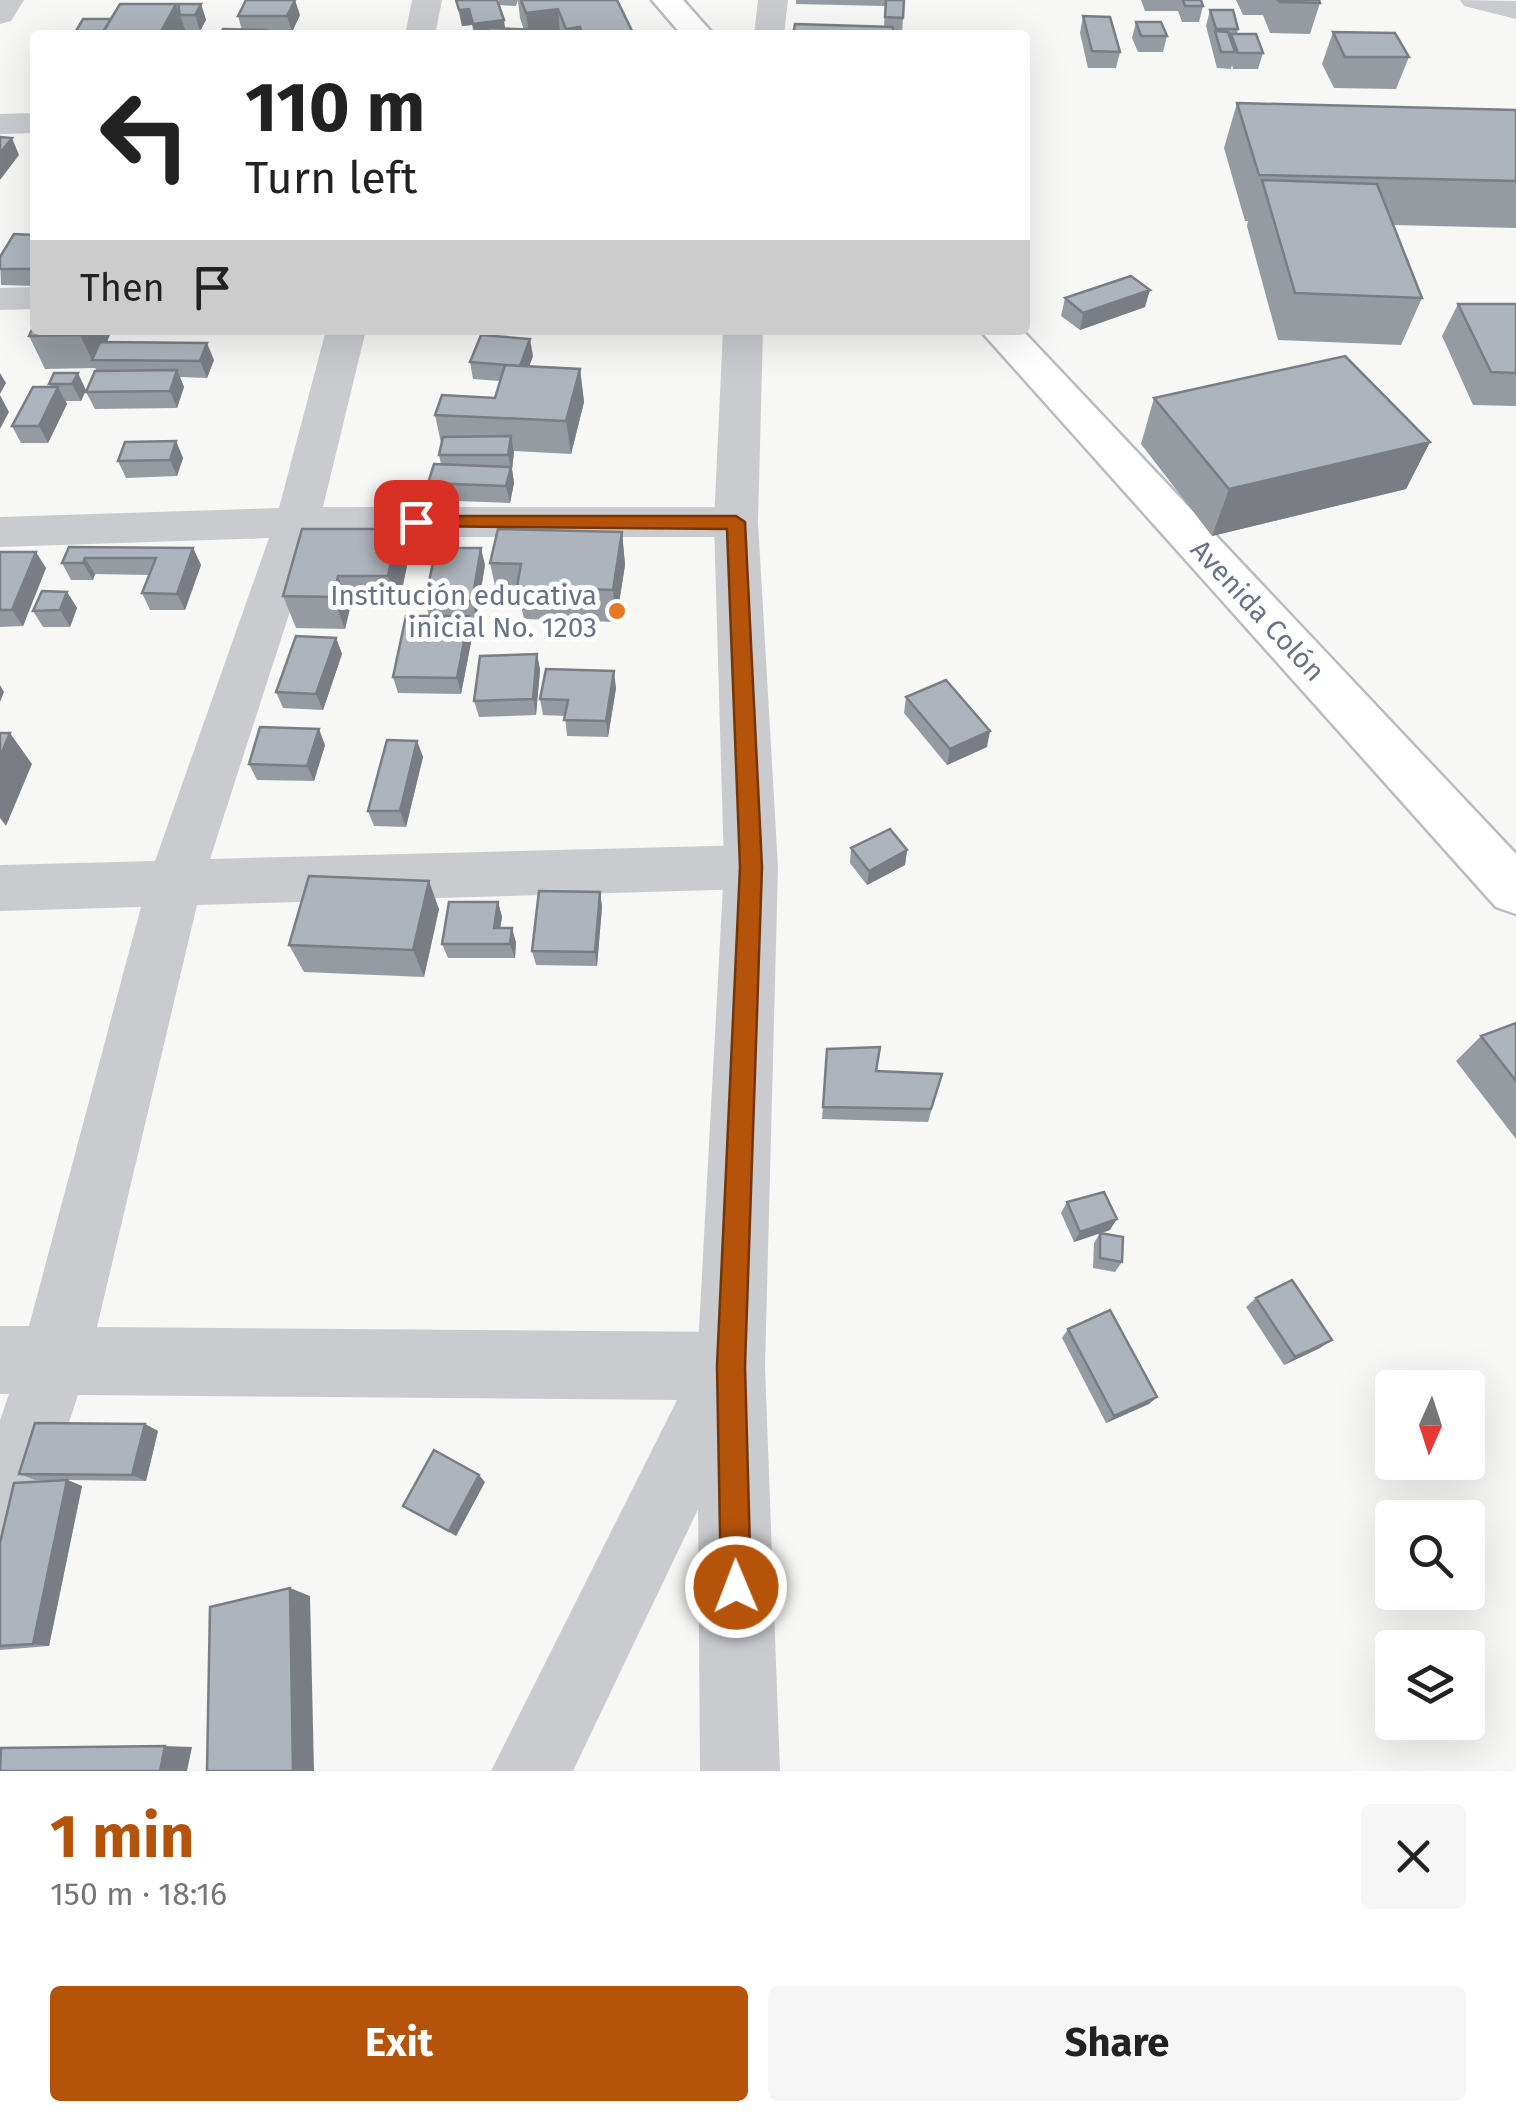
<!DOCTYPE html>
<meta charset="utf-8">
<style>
body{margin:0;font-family:"Fira Sans",sans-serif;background:#f6f6f6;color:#222;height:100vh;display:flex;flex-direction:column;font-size:38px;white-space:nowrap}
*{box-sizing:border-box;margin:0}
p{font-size:32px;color:#767676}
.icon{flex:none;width:55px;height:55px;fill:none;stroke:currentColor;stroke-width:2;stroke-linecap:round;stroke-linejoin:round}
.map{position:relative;height:1771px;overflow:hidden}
.sheet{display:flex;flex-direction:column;background:#fff;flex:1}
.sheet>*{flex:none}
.top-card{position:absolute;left:30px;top:30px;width:1000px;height:305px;border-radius:10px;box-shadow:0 10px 40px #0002;background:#fff;color:#222;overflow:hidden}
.needle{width:65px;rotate:183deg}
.fabs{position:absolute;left:1375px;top:1370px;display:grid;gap:20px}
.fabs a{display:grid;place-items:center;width:110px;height:110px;border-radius:10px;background:#fff;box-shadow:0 10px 40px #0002;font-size:50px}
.pin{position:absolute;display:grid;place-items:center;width:85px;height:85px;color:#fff;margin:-42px;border-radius:20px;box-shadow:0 5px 15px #0006}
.me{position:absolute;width:110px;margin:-55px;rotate:359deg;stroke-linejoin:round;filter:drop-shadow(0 0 8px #0008)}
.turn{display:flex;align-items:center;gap:35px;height:210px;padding:0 50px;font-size:45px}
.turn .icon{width:130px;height:130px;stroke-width:2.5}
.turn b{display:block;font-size:70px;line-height:85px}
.then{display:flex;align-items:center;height:95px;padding:0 50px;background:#0003;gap:20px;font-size:38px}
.round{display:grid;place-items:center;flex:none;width:105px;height:105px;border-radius:10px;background:#f6f6f6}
.head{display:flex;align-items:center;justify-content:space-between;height:170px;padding:0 50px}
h1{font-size:60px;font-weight:700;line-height:75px;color:#b45309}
.primary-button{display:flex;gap:20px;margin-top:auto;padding:20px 50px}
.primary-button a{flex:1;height:115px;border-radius:10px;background:#b45309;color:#fff;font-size:40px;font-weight:700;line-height:115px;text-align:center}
.primary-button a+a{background:#f6f6f6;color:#222}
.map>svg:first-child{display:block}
</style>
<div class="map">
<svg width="1516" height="1771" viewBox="0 0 1516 1771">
<rect width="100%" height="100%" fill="#f7f8f5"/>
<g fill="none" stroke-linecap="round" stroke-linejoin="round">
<g stroke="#b9bcc1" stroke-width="5">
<path id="primary" d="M652,0H683L714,35H682Z
M980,330H1022L1516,854V914L1496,907Z"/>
</g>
<path fill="#c9cbcf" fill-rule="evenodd" d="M0,0H24L11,21L0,24Z
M412,0H442L435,35H405Z
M1460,0L1516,1V19L1464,6Z
M35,113V133L0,134V114Z
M35,287V309L0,310V288Z
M326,330H366L323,507H736L752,511L758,522L752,533L736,537H314L210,859L751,845L770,851L778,867L770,883L751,889L197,905L97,1327L731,1332L755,1342L765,1366L755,1390L573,1771H491L677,1400L78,1395L26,1554L0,1565V1420L9,1394H0V1326H29L141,907L0,911V865L155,861L269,538L0,547V517L279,508Z"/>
<path fill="#c9cbcf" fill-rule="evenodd" d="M758,0H788L784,35H754Z
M723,330H763L758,522L778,867L765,1366L780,1771H700L697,1366L724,867L714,522Z"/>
<use href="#primary" fill="#fff" fill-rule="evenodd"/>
</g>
<path fill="#969ba2" d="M456,0L505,29L524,30L520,18L518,0H617L634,35H474L472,25L462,26Z
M499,0H518L516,6L499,5Z
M796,0H904L902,35H793L884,27L885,6L796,4Z
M1141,0H1201L1203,6L1199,22H1182L1178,11H1145Z
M1236,0H1319L1320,3L1310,34L1270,33L1263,15H1243Z
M201,4L206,20L200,31H185L187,35H77L76,31L111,19Z
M1210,10L1238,29L1237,34L1263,53L1258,69H1233L1232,65L1231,69L1217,68L1206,26Z
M300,15L292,32H267L268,35H220L242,30L238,16Z
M1083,16L1120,52L1116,68H1088L1080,33Z
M1136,22L1167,36L1163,52H1138L1132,38Z
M1333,32L1409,57L1396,89L1334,88L1322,64Z
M1237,103L1516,110V228L1393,225L1422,298L1401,345L1278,340L1247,226L1248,221H1245L1224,148Z
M35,235V286L1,285L0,257Z
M1065,298L1145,307L1080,330L1061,316Z
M1458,304H1516V406L1473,405L1442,336Z
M35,330H112L107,342L214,360L207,378L180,377L184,387L177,408L95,409L86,392L97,371L95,368L45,369L29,336Z
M533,356L529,366L580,369L584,402L571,454L514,451L512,469L514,483L510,503L432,500L428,483L441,464L439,455L441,443L435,415L495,398L500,381L473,379L470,362Z
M54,373L86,390L81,401H66L67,404L48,443H21L12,426L51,387L49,384Z
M1154,398L1430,442L1406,489L1212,536L1141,444Z
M176,441L183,458L177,476L126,478L118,461Z
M398,529L408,561L398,608H350L345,629L296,628L283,596Z
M622,532L625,565L616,622L524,619L519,596L497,595L490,563Z
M69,547L193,548L201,565L185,610H150L142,593L149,575L95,574L93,580H71L62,563Z
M0,552L46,568L23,626L0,627Z
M485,565L476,618H469L473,632L461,694L398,693L393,677L429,616L425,601Z
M67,592L77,608L70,627H43L33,611Z
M336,638L342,654L323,710L283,708L276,692Z
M537,654L540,670L536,715L479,717L474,701Z
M616,688L608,737L567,736L565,716L543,715L540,699Z
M906,697L987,747L947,765L904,713Z
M417,741L423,757L406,827L374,826L368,811Z
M325,745L314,781L257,780L249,764Z
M851,848L907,850L905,865L867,885L850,863Z
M600,892L602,907L597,966L536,965L532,951Z
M498,902L502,917L500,928L516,942L515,958H448L442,944Z
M439,909L424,977L304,972L289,945Z
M1516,1023V1139L1456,1061L1481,1036Z
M827,1049L876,1071L942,1074L928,1122L822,1119Z
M1067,1202L1110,1230L1101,1233L1122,1262L1115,1272L1093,1268L1094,1243L1100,1233L1074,1242L1061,1213Z
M1256,1298L1320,1348L1284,1365L1246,1307Z
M1068,1329L1149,1404L1106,1423L1062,1338Z
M145,1424L158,1431L146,1481L68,1480L82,1486L49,1646L0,1650V1543L59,1480H35L19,1474Z
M485,1482L456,1536L403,1506Z"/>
<path fill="#7a7e84" d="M295,0L300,15L292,32L287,16Z
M176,4L187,35H159Z
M201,4L206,20L200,31L195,15Z
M469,9L472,25L462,26L459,10Z
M558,9L560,35H529L526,13Z
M504,20L506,35H475L473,24Z
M580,27L581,35H566V29Z
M12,138L19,155L0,180V153Z
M1150,290L1145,307L1080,330L1083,313Z
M82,330H112L99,360H92L80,335Z
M530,339L533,356L523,383L520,366Z
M207,343L214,360L207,378L200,361Z
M580,369L584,402L571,454L566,421Z
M177,370L184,387L177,408L170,391Z
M0,373L6,383L0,394Z
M78,373L86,390L81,401L72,384Z
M58,387L67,404L48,443L39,426Z
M0,395L9,412L0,429Z
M511,436L514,453L512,469L514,483L510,503L506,486L511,469L508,455Z
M176,441L183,458L177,476L170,460Z
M1430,442L1406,489L1212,536L1229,489Z
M398,529L408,561L398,608L388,576Z
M622,532L625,565L616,622L613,590Z
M193,548L201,565L185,610L177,594Z
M481,548L485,565L476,618L472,601Z
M36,552L46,568L23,626L12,610Z
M85,558L95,574L93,580L83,563Z
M338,576L350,608L345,629L333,597Z
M67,592L77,608L70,627L60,610Z
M469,616L473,632L461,694L457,678Z
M336,638L342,654L323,710L316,694Z
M537,654L540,670L536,715L533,699Z
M614,671L616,688L608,737L606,721Z
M0,685L4,692L0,702Z
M319,729L325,745L314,781L307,766Z
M990,731L987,747L947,765L950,749Z
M10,733L32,764L6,826L0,818V757Z
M417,741L423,757L406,827L400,811Z
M907,850L905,865L867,885L869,871Z
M429,881L439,909L424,977L413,950Z
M600,892L602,907L597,966L595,952Z
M498,902L502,917L498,942L494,928Z
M512,928L516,942L515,958L510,944Z
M1117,1219L1110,1230L1074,1242L1080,1232Z
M1332,1340L1320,1348L1284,1365L1295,1357Z
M1157,1397L1149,1404L1106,1423L1114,1416Z
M145,1424L158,1431L146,1481L132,1475Z
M479,1475L485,1482L456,1536L449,1531Z
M67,1480L82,1486L49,1646L33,1644Z
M290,1588L310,1596L314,1771H293Z
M165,1746L192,1747L187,1771H160Z"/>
<path fill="#aeb4bc" stroke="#7a7e84" stroke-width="2.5" d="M246,0H295L287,16H238Z
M456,0H497L504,20L473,24L469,9L459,10Z
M521,0H617L634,35H583L580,27L566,29L558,9L526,13Z
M886,0H904L903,18L885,17Z
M1183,0H1201L1203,6H1185Z
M1278,0H1319L1320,3L1280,2Z
M120,4H176L159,35H101Z
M178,4H201L195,15H180Z
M1210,10H1233L1238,29H1216Z
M1083,16L1110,17L1120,52L1092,51Z
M83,19H111L104,31H76Z
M1136,22H1161L1167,36H1141Z
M795,24L893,27V35H793Z
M489,28L539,30L538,35H486Z
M223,29L267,30L265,35H220Z
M1215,31L1228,32L1235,52H1221Z
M1333,32L1395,33L1409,57H1345Z
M1231,34H1256L1263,53H1238Z
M1237,103L1516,110V181L1259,175Z
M0,137L12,138L0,153Z
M1262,180L1377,184L1422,298L1295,293Z
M14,234L35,235V269H0V257Z
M1131,276L1150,290L1083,313L1065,298Z
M1458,304H1516V373L1491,372Z
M35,323V330H82L80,335L29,336Z
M481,335L530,339L520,366L470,362Z
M100,342L207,343L200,361L92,360Z
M1345,356L1430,442L1229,489L1154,398Z
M505,365L580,369L566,421L435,415L442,395L495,398Z
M177,370L170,391L86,392L95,371Z
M54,373H78L72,384H49Z
M33,387H58L39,426H12Z
M511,436L508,455H439L443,437Z
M176,441L170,460L118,461L125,442Z
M434,464L511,467L506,486L428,483Z
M302,529H398L388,576H338L333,597L283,596Z
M498,529L622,532L613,590L517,587L521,564L490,563Z
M69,547L193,548L177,594L142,593L156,558H85L83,563H62Z
M436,548H481L472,601H425Z
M0,552H36L12,610H0Z
M42,591L67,592L60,610L33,611Z
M406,616H469L457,678L393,677Z
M296,636L336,638L316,694L276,692Z
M537,654L533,699L474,701L480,656Z
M546,669L614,671L606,721L564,720L568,700L540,699Z
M946,680L990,731L950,749L906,697Z
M260,727L319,729L307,766L249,764Z
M0,733H10L0,757Z
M387,740L417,741L400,811H368Z
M890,829L907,850L869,871L851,848Z
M309,876L429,881L413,950L289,945Z
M539,891L600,892L595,952L532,951Z
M449,902H498L494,928H512L510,944H442Z
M1516,1023V1081L1481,1036Z
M880,1047L876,1071L942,1074L931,1109L823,1107L827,1049Z
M1104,1192L1117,1219L1080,1232L1067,1202Z
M1100,1233L1123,1237L1122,1262L1100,1258Z
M1292,1280L1332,1340L1295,1357L1256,1298Z
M1110,1310L1157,1397L1114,1416L1068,1329Z
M35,1423L145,1424L132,1475L19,1474Z
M434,1450L479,1475L449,1531L403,1506Z
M67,1480L33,1644L0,1646V1543L14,1483Z
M290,1588L293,1771H207L210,1607Z
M165,1746L160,1771H0L1,1748Z"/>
<path fill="#b45309" stroke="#753606" stroke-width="2.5" d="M416,516H736L745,522L762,867L745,1366L751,1587L747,1598L736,1602L725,1598L721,1587L717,1366L740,867L727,529L410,526V518Z"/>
<circle fill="#e57928" stroke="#fff" stroke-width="4" cx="617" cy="611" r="10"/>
<g text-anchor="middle" stroke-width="10" stroke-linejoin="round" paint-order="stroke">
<g font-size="28" fill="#677287" stroke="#fff" text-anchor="end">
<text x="597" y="605">Institución educativa<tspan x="597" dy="32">inicial No. 1203</tspan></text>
</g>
<g font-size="28" fill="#677287" stroke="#fff">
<text transform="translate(1258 610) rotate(47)" y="10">Avenida Colón</text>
</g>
</g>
</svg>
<div class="fabs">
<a><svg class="needle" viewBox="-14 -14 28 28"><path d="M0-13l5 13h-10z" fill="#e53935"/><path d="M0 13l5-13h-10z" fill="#767676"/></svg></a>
<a><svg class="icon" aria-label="search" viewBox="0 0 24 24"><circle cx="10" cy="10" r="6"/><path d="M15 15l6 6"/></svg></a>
<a><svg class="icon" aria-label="layers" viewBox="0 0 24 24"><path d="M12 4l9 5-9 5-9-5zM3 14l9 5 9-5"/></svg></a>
</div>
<div class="pin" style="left:416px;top:522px;background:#d93025"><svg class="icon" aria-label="arrive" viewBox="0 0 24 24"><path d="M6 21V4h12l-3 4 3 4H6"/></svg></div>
<svg class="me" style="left:736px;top:1587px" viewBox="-20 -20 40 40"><circle r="17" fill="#b45309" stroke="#fff" stroke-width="3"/><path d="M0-11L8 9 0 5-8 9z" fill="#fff"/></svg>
<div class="top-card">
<div class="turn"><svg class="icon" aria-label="left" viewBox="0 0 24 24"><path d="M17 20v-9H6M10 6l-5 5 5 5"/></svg><div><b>110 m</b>Turn left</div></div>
<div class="then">Then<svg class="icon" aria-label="arrive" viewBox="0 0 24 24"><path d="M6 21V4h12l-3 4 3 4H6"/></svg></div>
</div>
</div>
<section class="sheet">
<div class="head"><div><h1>1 min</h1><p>150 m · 18:16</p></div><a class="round"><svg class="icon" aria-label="close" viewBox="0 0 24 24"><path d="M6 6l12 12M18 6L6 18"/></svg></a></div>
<div class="primary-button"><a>Exit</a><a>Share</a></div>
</section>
